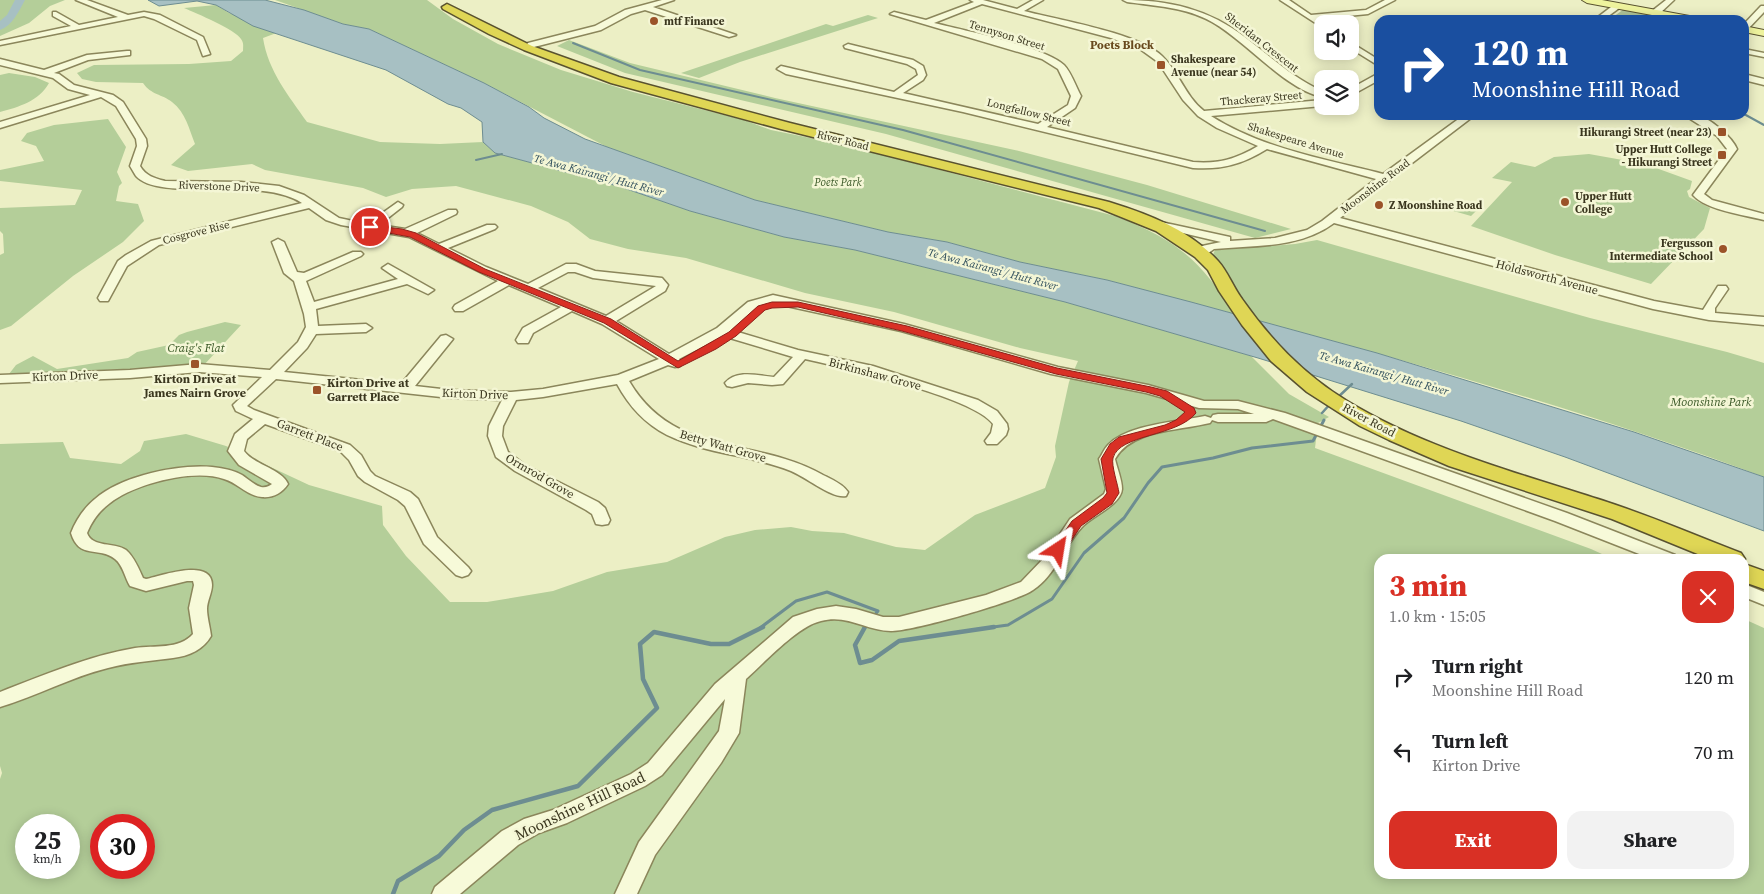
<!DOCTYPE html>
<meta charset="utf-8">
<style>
body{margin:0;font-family:"Source Serif 4",serif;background:#f2f2f2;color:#202124;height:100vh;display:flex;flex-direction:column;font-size:19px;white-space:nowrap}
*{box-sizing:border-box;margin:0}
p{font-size:16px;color:#757577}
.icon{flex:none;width:28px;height:28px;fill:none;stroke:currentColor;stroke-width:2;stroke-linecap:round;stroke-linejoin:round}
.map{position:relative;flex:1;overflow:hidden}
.panel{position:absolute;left:1374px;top:554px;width:375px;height:325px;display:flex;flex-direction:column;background:#fff;border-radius:15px;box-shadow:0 2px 12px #0003}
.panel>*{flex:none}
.guide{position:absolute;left:1374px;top:15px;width:375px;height:105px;border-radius:15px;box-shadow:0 2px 12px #0003;background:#1a4fa0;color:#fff;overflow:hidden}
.fabs{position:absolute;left:1314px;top:15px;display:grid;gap:10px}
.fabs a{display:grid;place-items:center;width:45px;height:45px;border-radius:10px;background:#fff;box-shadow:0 2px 12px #0003;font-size:25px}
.speed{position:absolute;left:15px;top:814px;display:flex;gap:10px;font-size:25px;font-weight:700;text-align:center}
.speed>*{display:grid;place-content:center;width:65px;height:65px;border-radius:50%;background:#fff;box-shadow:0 2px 12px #0003;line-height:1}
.speed small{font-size:12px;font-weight:400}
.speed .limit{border:8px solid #d22;background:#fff;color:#111}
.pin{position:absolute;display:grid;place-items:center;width:42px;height:42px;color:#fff;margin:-21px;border:2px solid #fff;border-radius:50%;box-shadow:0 1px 5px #0007}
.me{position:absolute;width:55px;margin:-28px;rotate:33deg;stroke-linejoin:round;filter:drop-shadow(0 0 4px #0008)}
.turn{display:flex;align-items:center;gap:18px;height:105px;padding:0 15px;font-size:22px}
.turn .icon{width:65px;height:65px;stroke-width:2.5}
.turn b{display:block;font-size:35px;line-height:42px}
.round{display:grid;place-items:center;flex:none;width:52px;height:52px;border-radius:15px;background:#f2f2f2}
.head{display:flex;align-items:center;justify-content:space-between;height:85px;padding:0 15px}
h1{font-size:30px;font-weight:800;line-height:38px;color:#d93025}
.action{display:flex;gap:10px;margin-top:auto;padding:10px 15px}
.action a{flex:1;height:58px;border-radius:15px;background:#d93025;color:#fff;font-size:20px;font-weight:800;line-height:58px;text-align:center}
.action a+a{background:#f2f2f2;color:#202124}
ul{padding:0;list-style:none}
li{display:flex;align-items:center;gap:15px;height:75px;padding:0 15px}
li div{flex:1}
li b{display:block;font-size:19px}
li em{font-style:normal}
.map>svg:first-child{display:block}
</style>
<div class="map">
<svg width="1764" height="894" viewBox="0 0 1764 894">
<rect width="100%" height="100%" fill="#ecefc5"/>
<path fill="#b4ce99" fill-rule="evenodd" d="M0,0H65L50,6L29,23L0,36Z
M275,0H427L453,19L498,44L561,70L633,92L744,120L771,130L845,145L1115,216C1177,240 1198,258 1235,314L1107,280L1020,262L947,242L888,232L755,200L607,147L484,83L369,29L343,24Z
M216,5L229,13L279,32L263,38C268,71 289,96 307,122L380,142L440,144L483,142L495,153L621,187L690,211L784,237L855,250L1065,302L1251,356L1289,394L1329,417L1318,423L1315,448L1591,549L1613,559H1379V874H1744V619L1764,628V894H0V779L2,773L0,766V444L63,442L70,458L121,464L140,451L144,441L186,434L226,446L309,485L382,506L383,525L406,556L450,602H487L553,591L607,572L667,562L725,537L755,530L791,527L812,531L844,533L896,547L925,550L975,515L1045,488L1056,457L1055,446L1069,382L1078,361L1020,348L894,312L805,293L686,258L628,249L590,239L568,222L531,206L456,186L412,189L386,197L363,188L265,170L252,164L188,171L171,165L195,144C189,129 186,113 172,102C162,94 151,95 143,83L96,82L82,79L77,73L94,65L189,64L231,61L243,51C243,46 244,43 241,39C236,30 196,13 184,8ZM26,825H69V868H26ZM101,825H144V868H101Z
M868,15L878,18L740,62L699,78L681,73L826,24L833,26Z
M569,40L630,63L775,98L1019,151L1147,185L1291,229L1255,238L886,134L625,73L557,46Z
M9,73L35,77L49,83C39,101 19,107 0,112V75Z
M108,119L126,147L117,172L122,183L119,186L116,201L138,204L144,221L123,242L73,276L11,326L0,330V255L4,253L3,234L0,231V208L75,205L82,190L0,181V170L44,161L36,146L21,141L27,133L54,125Z
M1589,154L1645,164L1692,181L1690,189L1687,191L1689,197L1710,208L1704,229L1651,284L1555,255L1471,226L1512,182L1492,178L1511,162L1535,167L1554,157Z
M1443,201L1477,210L1471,216L1436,206Z
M1317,240L1590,318L1727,352L1764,363V477C1598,415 1426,366 1255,320L1237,291L1211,259L1215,250L1295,244Z
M225,322L241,325L203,366L9,374L16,365L33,356L57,369L128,358L137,352L169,345L179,335L187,332Z"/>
<path fill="#aec398" d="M1624,9L1674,19L1609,20Z"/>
<path fill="#a7c0c3" stroke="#6d8d91" d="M148,0H265L304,10L343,24L369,29L484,83L529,107L544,118L585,139L755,200L888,232L947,242L1020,262L1107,280L1191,302L1377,353L1634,432L1764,477V531L1565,457L1461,421L1258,358L1065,302L855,250L784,237L690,211L621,187L495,153L483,142L482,122L461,108L448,104L386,70L253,26L216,5L197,1L159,6Z"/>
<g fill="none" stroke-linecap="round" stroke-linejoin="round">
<path stroke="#6d8d91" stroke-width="2" d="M573,43L640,70L903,130L1265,231
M1744,114L1764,125
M476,160L502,154"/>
<path stroke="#6d8d91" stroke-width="2.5" d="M1336,399L1352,384
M1322,413L1331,403"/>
<path stroke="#6d8d91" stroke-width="3" d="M760,628L796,601L827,592L878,611L873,617
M864,628L867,623
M986,628L1008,625L1052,599L1084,553L1124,518L1148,483L1162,467L1213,458L1252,448L1313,441L1324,420"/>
<path stroke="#6d8d91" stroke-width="4.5" d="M865,627L855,645L860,663L872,660L899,641L994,627
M393,894L398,881L439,856L464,830L492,810L578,786L657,708L643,679L640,644L654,632L711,644H729L763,627"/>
<path fill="#a7c0c3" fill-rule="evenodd" d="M15,0H25C19,11 12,26 0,30V21L7,15Z"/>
<g stroke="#8b865b" stroke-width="3">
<path id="minor" d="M76,0H87L128,15L144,12L160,15L203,37L210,54L203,56L197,40L154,19L144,16L0,45V41L71,26L53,16V12H56L79,25L118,17Z
M662,0H674L653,7L736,35L729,37L645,10L631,14L601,30L534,47L528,50L524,48L528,43L595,26L625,10Z
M970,0H983L1017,9L1033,0H1043L1024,11C1059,20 1138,33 1162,56C1179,72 1185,96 1204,111L1322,100V106L1211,116C1263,149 1325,159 1383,174L1464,115H1475L1340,218L1654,301L1703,310L1718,286H1726L1728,289L1715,308V313L1764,317V325L1709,320L1653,309L1334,223C1299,249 1254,245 1214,249L1204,256H1196L1194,254L1202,246L1221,242L1157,227L1155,225L1157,223L1161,222L1230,237V241L1275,238L1307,230L1322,221L1376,179L1267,149C1243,164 1222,170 1193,168L963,112L786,74L777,69L781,66L894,92L918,75L916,69L907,64L845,48L844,46L848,44L913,60L923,66L926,75L923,80L903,93L1038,124L1068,105L1071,96L1058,69L1042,59L890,14L894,12L926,20L974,2ZM982,4L1111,38L1140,49L1158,62L1183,100L1198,116L1217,128L1258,146C1236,159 1219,164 1193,162L1047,127L1075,108L1081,96C1076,87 1071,72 1064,65C1045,47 963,30 934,23Z
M1123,0C1169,0 1209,9 1246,38C1271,57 1293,78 1322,91V97C1286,90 1246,41 1212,22C1186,7 1156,6 1127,2Z
M1280,0H1289L1311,15L1366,10L1385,0H1395L1368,14L1317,19L1321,22L1317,24Z
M1666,0H1674L1658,15H1652V11Z
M1615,4L1622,6L1603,20H1594Z
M1761,6H1764V12L1747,30H1744V24Z
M1350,42L1379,60V66L1350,48Z
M1744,49L1764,53V57L1744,53Z
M127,51H130V55L88,60L54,73L59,74L74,85L113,95L123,102L146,139L147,146L140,166C146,176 154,178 165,181L241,182L279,186L304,195L339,218L367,224L398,202L403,205L402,207L379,225L405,229L448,210H456L457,212L456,214L417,233L439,244L487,225H495L497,227L495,229L448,248L486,267L528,284L566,264H576L595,271L662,278L668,285L665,291L616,321L669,354L717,328L748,302L773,295L904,324L1058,367L1148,385L1204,401H1238L1285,413L1567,513L1675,555L1677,559H1652L1555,521L1273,419L1266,422H1218L1212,420L1210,423L1205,424C1176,431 1131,430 1115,459C1117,468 1122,480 1122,489C1121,505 1092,516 1082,527C1064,546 1056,575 1033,590C1016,602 912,631 891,631C866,631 848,614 821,621C798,626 765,662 746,679L739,733L721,763L655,855L637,894H615L639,842L719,731L725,699L662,775L645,786L567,823L539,833L518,845L460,894H432L435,887L502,831L524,819L553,810L631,774L648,763L715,684L793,617L817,609L836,606L856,609L883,617H899L986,595L1021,582L1044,558L1070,519L1104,494L1106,489L1099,459C1102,455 1104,449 1108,445C1128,424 1177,422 1205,416L1211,418L1213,415L1218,414H1254L1238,409L1199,408L1146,393L1051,374L901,331L773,303L756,308L731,330L798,350L873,366L978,400L997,411L1007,424L1008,429L1006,435L997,444H987L985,441L991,433L993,424C974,397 841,367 805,359L783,384L772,385L748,383L732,387L727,386L725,383C737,369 759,376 774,377L793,357L723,336L679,359L682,363L680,366L675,367L668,365L629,381C675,459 755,436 823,475C831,479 843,484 848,492L846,496C832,499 806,477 791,471C751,455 706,454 667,435C644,423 629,406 617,384L543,397L516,400L503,426L502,436L508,452L525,465L598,502L605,508L610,520L608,524L602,525L596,524L592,514L586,510L515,471L496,457L488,436L489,426L502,400L450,398L276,379L247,406L254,410L350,445L361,455L370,471L375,476L410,492L418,499L437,537L468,567L471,571L468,575L462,577L456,575L424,544L405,506L398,500L365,482L358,476L349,460L340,451L265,424L247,439L244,451C254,465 282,469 288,484C282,493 273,498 262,497C247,496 238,483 224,479C194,468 134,484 110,503C99,511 92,521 87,533C92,548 115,542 126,550C134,557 139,569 143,578L146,579C160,576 212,557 212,585C212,593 207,601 207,609C207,617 210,627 211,636C203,650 189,656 173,658C151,661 130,662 108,668C71,677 37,696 0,707V692C44,675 88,656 135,648C154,645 179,650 193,634L189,608L194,585L193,581H187L146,591L130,586C125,578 123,565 115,559C99,546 79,560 71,533C76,520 84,508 95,499C121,476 178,464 212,467C222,468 233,470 242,475C248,479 254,485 261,487C266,488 269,486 272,484L239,465L228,451L235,434L253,419L236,411L233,405L262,377L199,372L130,378L0,383V375L130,370L199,364L270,370L298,342L306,327L304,314L294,281L284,273L272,242L278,239L284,242L297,272L304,273L353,252H361L363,254L361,256L306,281L314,302L398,279L382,268L388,264L434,290L428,294L407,284L316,309L318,326L366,324L372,328L366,332L316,334L307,348L284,372L401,384L441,336L446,335L453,339L415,386L450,390L511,392L543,389L618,375L659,359L602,324L572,311L533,333L528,343H518L516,340L523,328L561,307L509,285L463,311H455L453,308L455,305L498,281L409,237L341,225L326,220L309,208L159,245L127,266L108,301H100L98,298L118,261L126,255L151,241L302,203C259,175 161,203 136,176C134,173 132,169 130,166L137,146L136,139L116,106L101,97L0,128V122L90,95L68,89L53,78L0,65V59L44,70L87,55ZM568,272H575L593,278L656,286L606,316L538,288Z
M1379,73V80L1350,96V89Z
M1744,74L1764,79V85L1744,80Z
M1684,115C1688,115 1693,114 1697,115C1710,118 1732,137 1737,149L1704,194L1712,200L1764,214V220C1744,215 1706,210 1693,195L1727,149L1717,136Z
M1744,584L1764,592V605L1744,597Z"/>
</g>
<g stroke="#59522f" stroke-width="2">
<path id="major" d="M1582,0H1602L1695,17L1700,20H1679L1587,3Z
M1744,26L1764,30V36L1744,32Z"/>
</g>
<g stroke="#59522f" stroke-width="3">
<path id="highway" d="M447,4L532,46L619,77L790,123L1109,202C1148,214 1190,230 1218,261C1228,272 1233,287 1242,299C1271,340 1303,374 1347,401C1428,450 1518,473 1607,502C1653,517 1697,536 1741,553L1745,559L1744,561V559H1710L1612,519L1449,466L1389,440L1360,426L1307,392L1271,361L1242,325L1219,291L1208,270L1195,257L1156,231L1099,208L781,129L611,83L524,50L489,34L443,9L442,7Z
M1744,564L1764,571V589L1744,582Z"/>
</g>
<use href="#minor" fill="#f7fad9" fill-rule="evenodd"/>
<use href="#major" fill="#eef39d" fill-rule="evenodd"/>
<use href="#highway" fill="#dfd655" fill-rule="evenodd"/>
</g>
<path fill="#d93025" stroke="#8d1f18" d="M370,225L402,229L416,233L485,269L611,319L678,361L729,332L758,306L772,302H798L907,326L1057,368L1151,387L1167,391L1194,408L1196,413C1177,437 1119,434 1113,458C1111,465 1118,485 1119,493L1112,504L1081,526L1063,553L1058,554L1052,550L1072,521L1103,498L1107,493L1101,459L1110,444L1119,437L1165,425L1176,420L1185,412L1160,396L1146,392L1056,374L902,331L798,307L772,308L765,310L736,336L716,349L678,368L604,323L479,272L410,237L367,229L365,227Z"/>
<g fill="#9b5329" stroke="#f4f6d5" stroke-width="2">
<circle cx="654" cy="21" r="5"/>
<rect x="1156" y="60" width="10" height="10" rx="2.5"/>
<rect x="1717" y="127" width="10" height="10" rx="2.5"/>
<rect x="1717" y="150" width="10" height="10" rx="2.5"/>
<circle cx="1565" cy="202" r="5"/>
<circle cx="1379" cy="205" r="5"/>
<circle cx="1723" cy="249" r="5"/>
<rect x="190" y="359" width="10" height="10" rx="2.5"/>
<rect x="312" y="385" width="10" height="10" rx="2.5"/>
</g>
<g text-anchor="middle" stroke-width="5" stroke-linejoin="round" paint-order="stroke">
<g font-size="11" font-weight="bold" fill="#3b371f" stroke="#f4f6d5" text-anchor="start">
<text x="664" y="25">mtf Finance</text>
<text x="1171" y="63">Shakespeare<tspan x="1171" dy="13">Avenue (near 54)</tspan></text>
<text x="1712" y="136" text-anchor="end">Hikurangi Street (near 23)</text>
<text x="1712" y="153" text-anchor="end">Upper Hutt College<tspan x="1712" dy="13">- Hikurangi Street</tspan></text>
<text x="1575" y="200">Upper Hutt<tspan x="1575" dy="13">College</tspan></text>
<text x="1389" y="209">Z Moonshine Road</text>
<text x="1713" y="247" text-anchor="end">Fergusson<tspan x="1713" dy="13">Intermediate School</tspan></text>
</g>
<g font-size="11" fill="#3b371f" stroke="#f4f6d5">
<text transform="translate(1007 35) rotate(17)" y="4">Tennyson Street</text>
<text transform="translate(1262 42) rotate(38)" y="4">Sheridan Crescent</text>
<text transform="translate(1261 98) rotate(-5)" y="4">Thackeray Street</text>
<text transform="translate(1029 112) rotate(14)" y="4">Longfellow Street</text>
<text transform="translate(843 140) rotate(14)" y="4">River Road</text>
<text transform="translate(1296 140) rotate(17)" y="4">Shakespeare Avenue</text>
<text transform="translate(219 186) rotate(2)" y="4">Riverstone Drive</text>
<text transform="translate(1375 186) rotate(-37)" y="4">Moonshine Road</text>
<text transform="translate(196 232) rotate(-14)" y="4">Cosgrove Rise</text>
</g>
<g font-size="11" font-style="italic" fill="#2e4d5b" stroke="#f4f6d5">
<text transform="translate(599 175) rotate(15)" y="4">Te Awa Kairangi / Hutt River</text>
<text transform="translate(993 269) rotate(15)" y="4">Te Awa Kairangi / Hutt River</text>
<text transform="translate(1384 373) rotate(16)" y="4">Te Awa Kairangi / Hutt River</text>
</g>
<g font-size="11" font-style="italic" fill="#385725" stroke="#f4f6d5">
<text x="838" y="186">Poets Park</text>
</g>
<g font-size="12" font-weight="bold" fill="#68491d" stroke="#f4f6d5">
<text x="1122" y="49">Poets Block</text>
</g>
<g font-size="12" fill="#3b371f" stroke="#f4f6d5">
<text transform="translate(1547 277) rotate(15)" y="4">Holdsworth Avenue</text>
<text transform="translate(875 374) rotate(15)" y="4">Birkinshaw Grove</text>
<text transform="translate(65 376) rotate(-2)" y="4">Kirton Drive</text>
<text transform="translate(475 394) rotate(2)" y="4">Kirton Drive</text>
<text transform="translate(1369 420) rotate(28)" y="4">River Road</text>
<text transform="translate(310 435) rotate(21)" y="4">Garrett Place</text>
<text transform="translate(723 446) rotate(16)" y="4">Betty Watt Grove</text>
<text transform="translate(540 476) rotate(30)" y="4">Ormrod Grove</text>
</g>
<g font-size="12" font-style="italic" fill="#385725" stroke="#f4f6d5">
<text x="196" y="352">Craig's Flat</text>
<text x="1711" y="406">Moonshine Park</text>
</g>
<g font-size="12" font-weight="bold" fill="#3b371f" stroke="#f4f6d5">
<text x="195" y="383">Kirton Drive at<tspan x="195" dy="14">James Nairn Grove</tspan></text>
<text x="327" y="387" text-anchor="start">Kirton Drive at<tspan x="327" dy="14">Garrett Place</tspan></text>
</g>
<g font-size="15" fill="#3b371f" stroke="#f4f6d5">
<text transform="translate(580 806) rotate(-25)" y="5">Moonshine Hill Road</text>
</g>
</g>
</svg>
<div class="fabs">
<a><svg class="icon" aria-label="sound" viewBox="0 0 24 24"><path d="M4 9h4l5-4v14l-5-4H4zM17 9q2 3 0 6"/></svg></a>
<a><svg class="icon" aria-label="layers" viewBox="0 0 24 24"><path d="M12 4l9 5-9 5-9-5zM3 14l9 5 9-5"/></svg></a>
</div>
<div class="speed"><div>25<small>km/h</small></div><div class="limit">30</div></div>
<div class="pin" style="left:370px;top:227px;background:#d93025"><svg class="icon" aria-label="arrive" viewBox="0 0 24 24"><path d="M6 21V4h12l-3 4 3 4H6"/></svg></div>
<svg class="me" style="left:1058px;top:550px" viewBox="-20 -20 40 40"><path d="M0-17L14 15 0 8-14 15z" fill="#d93025" stroke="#fff" stroke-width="4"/></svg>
<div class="guide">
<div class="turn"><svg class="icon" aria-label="right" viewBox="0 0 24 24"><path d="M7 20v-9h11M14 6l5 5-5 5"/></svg><div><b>120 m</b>Moonshine Hill Road</div></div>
</div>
<section class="panel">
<div class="head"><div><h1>3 min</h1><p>1.0 km · 15:05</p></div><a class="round" style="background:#d93025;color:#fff"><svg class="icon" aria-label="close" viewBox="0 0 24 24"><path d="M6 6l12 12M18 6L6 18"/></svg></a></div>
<ul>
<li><svg class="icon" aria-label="right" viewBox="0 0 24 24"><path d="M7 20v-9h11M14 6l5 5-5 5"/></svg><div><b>Turn right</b><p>Moonshine Hill Road</p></div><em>120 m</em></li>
<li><svg class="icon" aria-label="left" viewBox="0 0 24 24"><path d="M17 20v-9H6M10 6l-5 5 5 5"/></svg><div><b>Turn left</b><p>Kirton Drive</p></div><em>70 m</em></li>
</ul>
<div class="action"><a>Exit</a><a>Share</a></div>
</section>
</div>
